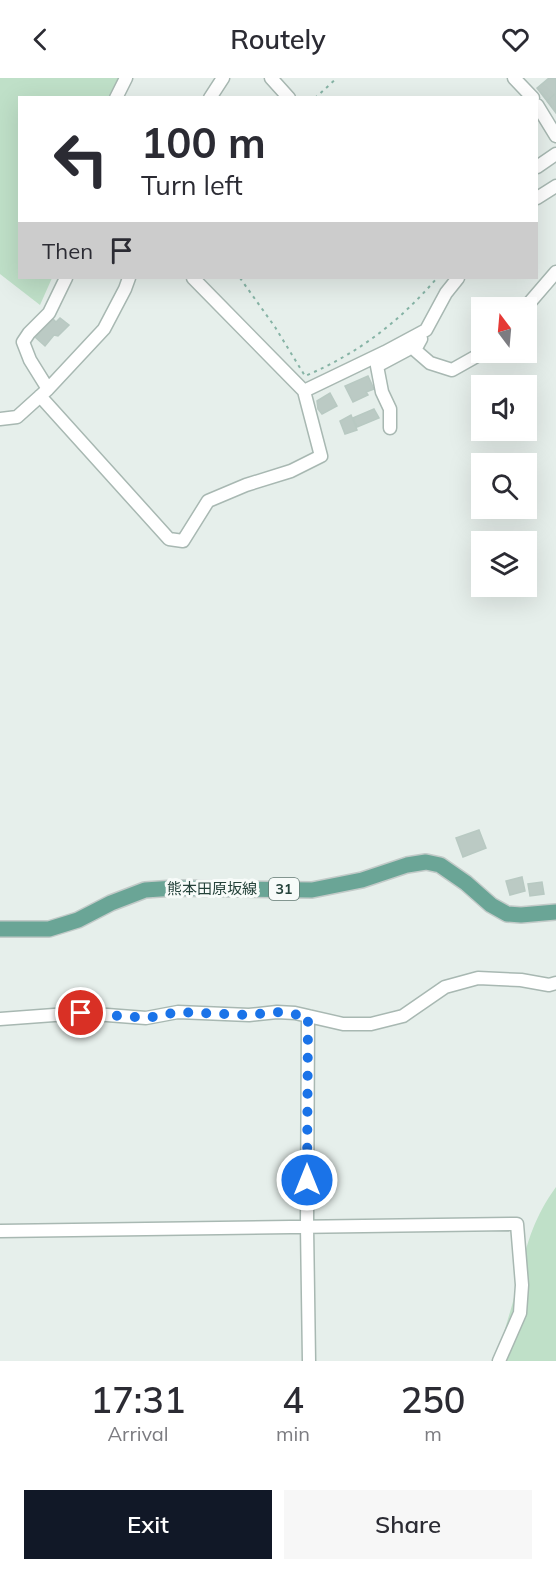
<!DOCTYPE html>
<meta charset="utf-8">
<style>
body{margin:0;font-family:Mulish,"Noto Sans JP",sans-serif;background:#f7f7f7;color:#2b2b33;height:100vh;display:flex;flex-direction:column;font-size:22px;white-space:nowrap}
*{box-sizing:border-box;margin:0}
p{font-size:20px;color:#7c7c81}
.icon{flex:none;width:33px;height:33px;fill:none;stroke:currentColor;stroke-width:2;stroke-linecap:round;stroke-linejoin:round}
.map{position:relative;height:1283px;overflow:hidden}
.sheet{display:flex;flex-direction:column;background:#fff;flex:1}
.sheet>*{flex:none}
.guide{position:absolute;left:18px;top:18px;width:520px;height:183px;border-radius:0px;box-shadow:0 6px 24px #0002;background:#fff;color:#2b2b33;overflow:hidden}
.needle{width:39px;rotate:344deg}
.tools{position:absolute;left:471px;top:219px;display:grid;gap:12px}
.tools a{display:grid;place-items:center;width:66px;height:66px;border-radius:0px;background:#fff;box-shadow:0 6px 24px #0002;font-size:30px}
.pin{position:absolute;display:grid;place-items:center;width:51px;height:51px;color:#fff;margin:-26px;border:3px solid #fff;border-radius:50%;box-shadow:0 2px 6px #0007}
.me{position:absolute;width:66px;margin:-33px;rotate:0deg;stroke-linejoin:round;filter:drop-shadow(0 0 4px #0008)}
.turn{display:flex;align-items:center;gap:21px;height:126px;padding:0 24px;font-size:27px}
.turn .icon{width:78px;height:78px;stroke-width:2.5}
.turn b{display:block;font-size:42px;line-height:51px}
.then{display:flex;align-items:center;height:57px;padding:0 24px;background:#0003;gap:12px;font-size:22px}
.eta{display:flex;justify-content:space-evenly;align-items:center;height:102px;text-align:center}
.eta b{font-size:36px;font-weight:600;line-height:42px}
.action{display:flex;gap:12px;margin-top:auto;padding:12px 24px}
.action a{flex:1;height:69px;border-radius:0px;background:#111827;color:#fff;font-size:24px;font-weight:600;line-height:69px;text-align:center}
.action a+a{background:#f7f7f7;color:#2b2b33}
header{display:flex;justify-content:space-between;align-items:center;height:78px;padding:0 24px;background:#fff;font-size:27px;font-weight:600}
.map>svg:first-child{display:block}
</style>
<header><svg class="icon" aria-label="back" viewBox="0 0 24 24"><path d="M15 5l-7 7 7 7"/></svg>Routely<svg class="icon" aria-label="heart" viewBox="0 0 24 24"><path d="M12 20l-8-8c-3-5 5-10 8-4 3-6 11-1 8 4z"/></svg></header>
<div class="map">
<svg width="556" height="1283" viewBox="0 0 556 1283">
<rect width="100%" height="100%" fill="#e6efeb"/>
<path fill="#bfe0c8" d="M0,0H119L111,19L20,20V200H52L40,227L0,196Z
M556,1109V1283H495C502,1261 509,1239 515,1216C525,1174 530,1145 556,1109Z"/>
<path fill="#bbcac4" stroke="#b8c9c2" stroke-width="1.5" d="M549,0H556V15L547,23L537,10Z
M556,15V35L547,23Z
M52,240L56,244L60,240L69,247L58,258L54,257L45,268L35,259Z
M368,298L374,311L366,314L368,317L353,324L345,308Z
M330,315L337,328L322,336L318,331L317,323Z
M374,331L379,340L357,349L353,340Z
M351,337L357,352L345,356L340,343Z
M479,752L486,770L463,779L456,760Z
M522,799L525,813L510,817L506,803Z
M542,804L544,816L530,818L528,806Z"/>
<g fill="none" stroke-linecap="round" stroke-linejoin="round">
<g stroke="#a8b8b2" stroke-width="15">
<path id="minor" d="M271,0L289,20
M514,0L533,20
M116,20L126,0
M210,20L223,0
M537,27L556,58
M537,89L556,76
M537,120L556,108
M525,230L556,194
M421,261L415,272L430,285L452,292L484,274
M48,311L104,251L125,211L129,200
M304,313L385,274L426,252L446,215L458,200
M40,318L169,461L183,463L208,423L246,407L291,393L321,378L304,313L193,200
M0,341L17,339L48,311L30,282L23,264L29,255L49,235L66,200
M390,350V331L382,314L377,288L407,272L419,259
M308,938L307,1148L309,1283
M0,941L81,935L146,940L178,934L249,937L277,934L295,935L343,946H371L403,938L445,909L478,900L521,902L549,907L556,905
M0,1153L517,1146L522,1207L520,1235L499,1283"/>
</g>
<g stroke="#c2cac8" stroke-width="18">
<path id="major" d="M0,851H49L78,842L111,825L145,812L175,810L312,812L362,802L407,787L426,784L440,787L466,805L491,827L507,836L521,837L556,834"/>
</g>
<path stroke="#86b3a5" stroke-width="2" stroke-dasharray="3 4.5" stroke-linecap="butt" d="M315,20L337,0
M240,200L275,249L305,298C359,275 399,244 437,200"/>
<use href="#minor" stroke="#fff" stroke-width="12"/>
<use href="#major" stroke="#6aa596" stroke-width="15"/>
</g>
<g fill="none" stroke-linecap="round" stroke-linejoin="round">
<path stroke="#1a73e8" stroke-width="10" stroke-dasharray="0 18" d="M81,935L147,940L178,934L249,937L277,934L308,938L307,1102"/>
</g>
<g text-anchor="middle" stroke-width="6" stroke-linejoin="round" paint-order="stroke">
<rect fill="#f7fbf9" stroke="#637a73" stroke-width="1.5" x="269" y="800" width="30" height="22" rx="4.5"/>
<g font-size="14" font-weight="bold" fill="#24423a">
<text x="284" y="816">31</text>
</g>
<g font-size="15" fill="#24423a" stroke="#f7fbf9">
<text x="212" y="816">熊本田原坂線</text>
</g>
</g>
</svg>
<div class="tools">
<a><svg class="needle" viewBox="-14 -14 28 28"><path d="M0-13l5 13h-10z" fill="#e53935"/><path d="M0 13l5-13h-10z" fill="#7c7c81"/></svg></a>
<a><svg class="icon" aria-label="sound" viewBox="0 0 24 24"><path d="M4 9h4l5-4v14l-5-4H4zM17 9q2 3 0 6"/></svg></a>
<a><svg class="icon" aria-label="search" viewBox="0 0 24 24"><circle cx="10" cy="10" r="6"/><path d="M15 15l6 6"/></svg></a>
<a><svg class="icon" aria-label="layers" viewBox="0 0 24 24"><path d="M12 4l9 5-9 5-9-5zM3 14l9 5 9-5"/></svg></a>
</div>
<div class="pin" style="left:81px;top:935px;background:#d93025"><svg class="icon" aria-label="arrive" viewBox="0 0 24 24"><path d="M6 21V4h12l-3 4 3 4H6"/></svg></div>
<svg class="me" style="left:307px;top:1102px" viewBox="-20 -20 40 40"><circle r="17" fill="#1a73e8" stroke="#fff" stroke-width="3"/><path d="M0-11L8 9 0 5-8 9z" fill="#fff"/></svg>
<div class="guide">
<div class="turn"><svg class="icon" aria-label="left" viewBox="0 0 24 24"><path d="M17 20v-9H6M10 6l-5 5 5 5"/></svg><div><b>100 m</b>Turn left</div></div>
<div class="then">Then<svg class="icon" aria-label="arrive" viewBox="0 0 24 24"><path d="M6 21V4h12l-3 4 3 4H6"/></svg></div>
</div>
</div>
<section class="sheet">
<div class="eta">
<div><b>17:31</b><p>Arrival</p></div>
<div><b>4</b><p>min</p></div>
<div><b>250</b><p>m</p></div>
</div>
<div class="action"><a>Exit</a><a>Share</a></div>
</section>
